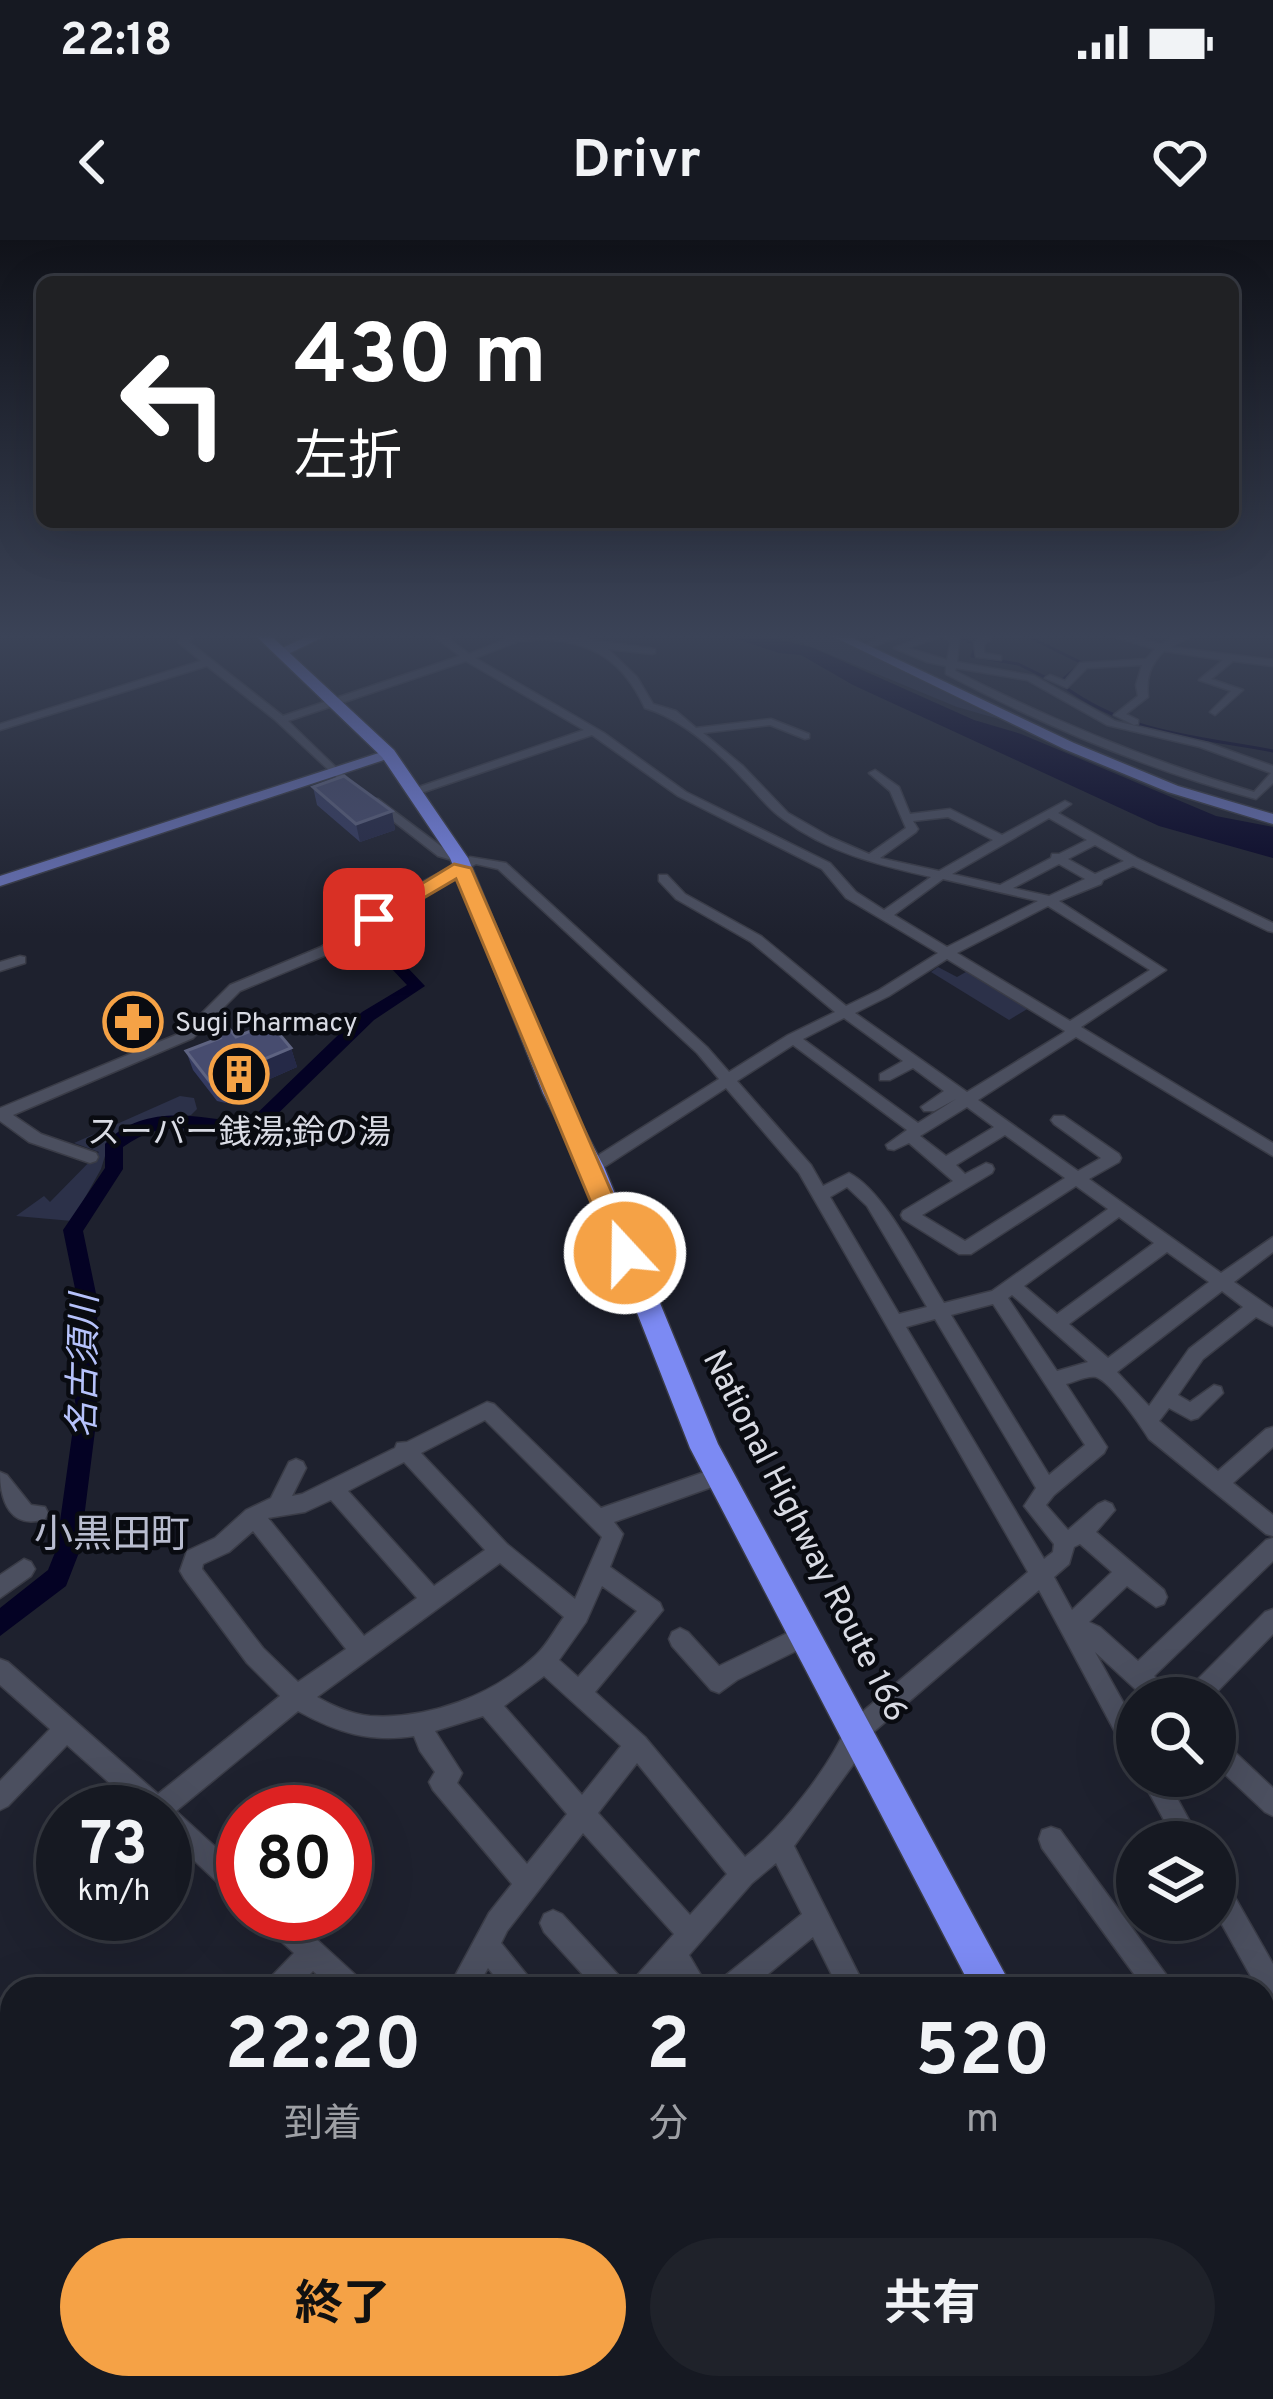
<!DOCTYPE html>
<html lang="ja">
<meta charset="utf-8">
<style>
body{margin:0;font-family:Overpass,"Noto Sans JP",sans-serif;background:#1f222a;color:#f1f3f6;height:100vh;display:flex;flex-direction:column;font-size:45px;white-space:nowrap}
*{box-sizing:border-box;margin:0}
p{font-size:39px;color:#9ea0a5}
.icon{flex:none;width:66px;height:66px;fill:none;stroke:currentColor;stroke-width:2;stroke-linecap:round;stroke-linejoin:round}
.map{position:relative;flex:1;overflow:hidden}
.details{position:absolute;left:0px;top:1737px;width:1275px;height:423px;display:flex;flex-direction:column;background:#161922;border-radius:36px 36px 0 0;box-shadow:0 12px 48px #0002,0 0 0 3px #353840}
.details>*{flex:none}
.banner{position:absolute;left:36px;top:36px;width:1203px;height:252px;border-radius:18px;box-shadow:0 12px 48px #0002,0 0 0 3px #353840;background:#202124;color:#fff;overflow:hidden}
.controls{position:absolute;left:1116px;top:1437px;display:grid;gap:24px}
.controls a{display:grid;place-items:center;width:120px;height:120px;border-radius:50%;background:#161922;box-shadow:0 12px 48px #0002,0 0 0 3px #353840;font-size:60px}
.speed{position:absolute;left:36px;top:1545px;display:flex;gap:24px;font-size:60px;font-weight:700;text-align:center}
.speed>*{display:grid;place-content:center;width:156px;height:156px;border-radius:50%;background:#161922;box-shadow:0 12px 48px #0002,0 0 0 3px #353840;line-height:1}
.speed small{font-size:30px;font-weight:400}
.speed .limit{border:18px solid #d22;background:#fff;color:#111}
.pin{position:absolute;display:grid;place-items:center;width:102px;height:102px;color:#fff;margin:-51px;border-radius:24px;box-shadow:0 6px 18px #0006}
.me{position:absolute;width:132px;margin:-66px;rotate:339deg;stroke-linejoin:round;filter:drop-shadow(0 0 9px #0008)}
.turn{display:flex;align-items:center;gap:42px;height:252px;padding:0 60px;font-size:54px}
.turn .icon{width:156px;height:156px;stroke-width:2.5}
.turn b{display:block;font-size:84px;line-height:102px}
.eta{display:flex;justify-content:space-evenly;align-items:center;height:204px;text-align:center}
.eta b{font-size:72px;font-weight:700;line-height:84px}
.primary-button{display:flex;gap:24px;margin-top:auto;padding:24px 60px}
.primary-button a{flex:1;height:138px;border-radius:72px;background:#f5a246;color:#111;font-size:48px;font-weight:700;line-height:138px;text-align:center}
.primary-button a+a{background:#1f222a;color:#f1f3f6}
.status{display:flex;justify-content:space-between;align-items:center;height:84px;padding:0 60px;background:#161922;direction:ltr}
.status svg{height:33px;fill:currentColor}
header{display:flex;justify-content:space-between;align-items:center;height:156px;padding:0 60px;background:#161922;font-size:54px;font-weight:700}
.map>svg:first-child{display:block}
</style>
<div class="status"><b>22:18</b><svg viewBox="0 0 49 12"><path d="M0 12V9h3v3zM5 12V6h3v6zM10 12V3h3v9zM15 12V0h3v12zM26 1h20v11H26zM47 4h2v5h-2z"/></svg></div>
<header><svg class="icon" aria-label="back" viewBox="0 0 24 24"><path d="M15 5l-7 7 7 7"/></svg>Drivr<svg class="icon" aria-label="heart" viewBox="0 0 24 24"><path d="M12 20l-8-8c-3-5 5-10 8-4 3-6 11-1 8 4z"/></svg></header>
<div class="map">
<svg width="1273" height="2159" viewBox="0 0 1273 2159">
<rect width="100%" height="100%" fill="#1e212e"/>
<path fill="#2c3149" d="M778,393H825L999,479L957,467Z
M938,727L957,737L973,728L1034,765L1009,780L931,732Z
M180,856L194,858L197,869L191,875L137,884L109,903L101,929L72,981L16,976L44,956L50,962L99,912L74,903Z"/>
<path fill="#040224" d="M718,393H754L813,408L974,480L1021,494L1216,576L1273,587V618L1159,586L853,445L801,415L779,413Z"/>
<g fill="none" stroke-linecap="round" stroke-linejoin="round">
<path stroke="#040224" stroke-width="3" d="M974,393L961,398L976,405L972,416L1018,424L1053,441
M1021,393L1082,423
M1161,404L1179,395
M1112,421L1132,420
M1060,442L1079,425
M1062,445C1128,494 1194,496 1273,511
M301,494L324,516"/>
<path fill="#040224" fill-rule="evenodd" d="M382,705L388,707L425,746L374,780L261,890C209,904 178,868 123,907V929L83,991L99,1068L90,1120L98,1167L80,1310L66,1346L0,1396V1368L48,1330L56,1310L76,1167L68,1120L79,1068L63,990L105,928V904C140,865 194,875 240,883L249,881L362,772L407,745L374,710Z"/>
<g stroke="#3a3c47" stroke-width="3">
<path id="minor" d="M187,393H197L189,402L283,476L460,416L430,393H441L469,414L514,396L542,393L655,409V413L652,414L608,409L637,437L653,464L676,471L696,488L771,479L809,494V498L805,499L770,485L703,493L743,526L788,573L830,597L869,614L906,588L890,551L869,533L875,530L899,547L910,574L950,569L1002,595L1065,561L1071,564L1058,573L1137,618L1273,683V692L1268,691L1133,626L1103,640L1101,644L1059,661L1166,730L1081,787L1273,903V916L1076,797L978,860L1078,931L1101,918L1054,884L1051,880L1054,876H1064L1119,914L1121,918L1119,922L1089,939L1221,1033L1273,997V1012L1234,1042L1273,1069V1086L1256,1077L1203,1119L1178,1155L1190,1162L1214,1145L1221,1147L1223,1153L1198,1178L1191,1180L1169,1168L1159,1181L1218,1231L1266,1189L1273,1187V1207L1233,1243L1273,1275V1296L1266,1294L1149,1199C1141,1186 1111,1142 1096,1137C1088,1135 1074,1142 1066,1144L1107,1207L1104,1213L1054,1255L1046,1265L1068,1290L1098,1264L1105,1261L1112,1264L1115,1270L1096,1292L1164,1350L1167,1357L1164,1364L1156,1367L1127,1346L1089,1382L1100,1387L1138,1421L1266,1300L1273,1298V1321L1154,1436L1169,1450L1172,1458H1145L1095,1412L1137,1487V1522L1129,1518L1039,1350L864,1500L855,1522L794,1606L866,1749H839L813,1697L750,1749H716L720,1740L802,1674L776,1623L752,1643L689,1715L709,1749H681L672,1735L659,1749H629L633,1740L674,1694L583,1593L507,1691L501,1703L531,1740L535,1749H505L488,1728L476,1749H448L489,1673L512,1644L433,1550L429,1542L435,1532L420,1511L414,1496C370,1503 336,1492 298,1471L176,1571L243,1632V1662L234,1658L165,1593V1572H142L67,1505L8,1566L0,1570V1541L50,1489L0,1445V1419L8,1422L158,1554L280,1456L247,1423L184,1338L180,1331L187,1311L215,1298L246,1270L271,1258L289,1222L296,1219L303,1222L306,1228L292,1256L302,1254L395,1208L397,1203L407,1202L487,1162L494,1164L601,1268L719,1227L726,1230L729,1236L726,1242L614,1282L623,1294L610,1327L660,1363L663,1370L595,1452L645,1497L745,1617C783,1587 829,1528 848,1484L1028,1332L799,933L726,848L598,931H586L584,927L586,923L719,839L697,813L498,629L476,624L405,662L331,713L240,751L193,798L13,875L41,894L96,913L98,917L96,921L90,923L29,902L0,881V868L183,792L230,745L321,707L395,656L470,617L506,623L707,807L729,832L788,795L835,772L751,702L676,659L659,641V635H667L685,654L761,696L846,766L879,750L938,713L846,658L822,629L678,556L592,495L421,553H413V549L584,490L466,421L288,481L350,541L352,543L346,546L274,479L207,426L0,490V484L201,421L178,402ZM542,399C594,402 623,421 645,468C682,479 717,511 743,539C756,552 768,569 783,579C827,612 878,625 931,637L884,670L856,652L830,623L686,552L604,493L475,418L519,401ZM948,577L993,600L939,631L880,618L916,592L918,589L913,581ZM1049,578L1087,600L1059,614H1052L1051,618L1000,645L952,634ZM1095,605L1124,621L1095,634L1068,619ZM1059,624L1085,639L1049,656L1013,648ZM943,639L1038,661L947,707L894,675ZM1048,666L1150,730L1070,781L957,713ZM947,719L1065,791L1063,793L967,852L855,773L889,756ZM844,778L903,821L880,834V840H890L913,828L944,851L921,867L924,871H934L956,859L918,883L803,799ZM793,805L907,890L886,905L888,909L894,910L909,903L953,941L903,971L901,975L903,979L959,1014H971L1076,946L1108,969L992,1051L944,1063C921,1027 885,951 849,933L823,946L811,925L737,841ZM967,867L994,887L946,916L920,896ZM1005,895L1065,938L965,1001L922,975L992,933L994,929L992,925L986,923L965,934L956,925ZM847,947L867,966L927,1067L899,1074L830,957ZM1119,977L1154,1003L1057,1074L1024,1046ZM1167,1012L1209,1042L1108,1118L1069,1084ZM1222,1051L1243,1067L1189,1109L1149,1166L1117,1132ZM1012,1055L1088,1122L1057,1131L1008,1058ZM993,1064L1085,1205L1049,1235L951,1075ZM935,1079L1036,1248L1024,1266L1054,1304L1053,1312L1044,1319L906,1087ZM485,1180L602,1297L575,1359L507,1304L421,1213ZM404,1222L485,1310L434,1346L348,1251ZM331,1260L417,1358L364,1396L268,1278L305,1272ZM253,1291L346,1409L298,1442L263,1408L202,1329L203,1324L229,1312ZM1080,1304L1112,1332L1072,1370L1054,1337L1069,1324L1074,1307ZM500,1323L564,1377C555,1389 547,1405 536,1415C494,1455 428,1480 370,1476C351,1474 333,1466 317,1457ZM602,1346L637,1371L578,1437L559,1420L586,1382ZM544,1436L621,1506L582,1555L504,1466ZM483,1476L567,1574L527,1624L457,1543L462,1533L435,1491ZM637,1523L727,1634L690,1675L598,1573Z
M893,393H907L867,409L859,407Z
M932,393H950L959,398L957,422L1034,436L1115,481L1208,503L1273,526V543L1256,559C1148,530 1045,486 946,434V426L927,422L894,408ZM942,396L951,401L947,420L908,408ZM956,428L1027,440L1107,485L1200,507L1271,533L1254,552C1150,521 1051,480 955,431Z
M971,393L991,396V400L984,404V413L1001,416V420L976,417L974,403L980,398Z
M1101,393H1117L1161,404L1183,393H1197L1171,407L1273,420V426L1233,421L1211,439L1243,450L1215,475L1210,472L1231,451L1199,440L1223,420L1164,411C1150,425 1146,437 1148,457L1126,474L1138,480V484L1134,485L1114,475L1138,456L1136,445L1142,425L1087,428L1067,448L1045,438L1050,435L1065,441L1080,423L1146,419L1155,409Z
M1262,393H1273V398Z
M370,559H378L446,610L465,618L459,622L438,616L370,563Z
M20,716L25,717V723L0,731V722Z
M0,1232L7,1235L31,1265L45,1267L48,1273L45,1279C11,1290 0,1262 0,1232Z
M24,1319L31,1322L35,1329L31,1336L0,1358V1335Z
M1273,1369V1394L1211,1458H1184L1187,1450L1265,1372Z
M804,1385L812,1389L815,1396L812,1403L737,1440L719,1453L711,1450L672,1406L669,1399L672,1392L680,1388L688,1392L719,1426Z
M1215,1497L1223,1501L1273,1548V1576L1265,1572L1215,1525Z
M1140,1536H1165L1201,1602H1176Z
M1051,1587L1060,1590L1170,1740L1174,1749H1145L1042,1608L1039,1599L1042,1590Z
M1215,1635L1224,1638L1273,1724V1763L1264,1759L1263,1749H1258L1215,1672Z
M553,1670L562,1674L623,1740L627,1749H596L544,1692L540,1683L544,1674Z
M257,1674H289L361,1740L365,1749H333L313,1731L295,1749H264L268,1740L294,1713L261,1683Z
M1263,1889L1273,1893V1928L1263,1924Z
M57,2148H91L86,2159H52Z
M144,2148H179L174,2159H139Z
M210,2148H245L250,2159H215Z
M358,2148H390L386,2159H354Z
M429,2148H488L490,2159H424Z
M665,2148H699L704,2159H670Z
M778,2148H814L809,2159H773Z
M1047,2148H1080L1085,2159H1052Z
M1133,2148H1172L1167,2159H1128Z"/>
</g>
<g stroke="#3a3c47" stroke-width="3">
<path id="major" d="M314,393H331L286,415L274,412Z
M826,393H842L1074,503L1178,546L1273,574V584L1168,552L1064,509Z
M388,510L393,511V517L0,646V636Z"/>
</g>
<g stroke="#3a3c47" stroke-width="3">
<path id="highway" d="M253,393H268L394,510L468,618L565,853L604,927L718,1204L1013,1749H972L690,1208L580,927L543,853L450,618L382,517Z
M1189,2148H1237L1241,2159H1193Z"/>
</g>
<use href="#minor" fill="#4b4f5f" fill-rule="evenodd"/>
<use href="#major" fill="#6872b8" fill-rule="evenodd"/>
<use href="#highway" fill="#7c8af3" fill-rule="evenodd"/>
</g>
<path fill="#353b61" d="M313,547L392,571L395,590L360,602L317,565Z
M213,790L236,797L291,808L297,827L263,842L265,847L226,863L217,861L193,830L186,811L217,799Z"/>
<path fill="#252947" d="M392,571L395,590L360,602L356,584Z
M291,808L297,827L263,842L265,847L226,863L219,844L255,823Z"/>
<path fill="#474c6f" stroke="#5e6381" stroke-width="3" d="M344,536L392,571L356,584L313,547Z
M270,783L291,808L255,823L259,828L219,844L210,842L186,811L220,798L213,790L226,785L236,797Z"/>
<linearGradient id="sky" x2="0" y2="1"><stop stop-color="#101219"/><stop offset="0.57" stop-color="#3b4357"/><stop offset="1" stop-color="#3b4357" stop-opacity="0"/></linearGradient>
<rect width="1273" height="695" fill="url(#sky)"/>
<path fill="#f5a246" stroke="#9f692e" stroke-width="3" d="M454,624L471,628L638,1013L634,1020L625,1023L612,1013L456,639L381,683L364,679Z"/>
<defs>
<g id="pharmacy-ring" transform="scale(3)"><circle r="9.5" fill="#090b11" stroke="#f5a246" stroke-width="1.5"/><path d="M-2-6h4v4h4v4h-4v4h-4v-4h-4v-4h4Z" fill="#f5a246"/></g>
<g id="building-ring" transform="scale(3)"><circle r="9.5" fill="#090b11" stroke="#f5a246" stroke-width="1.5"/><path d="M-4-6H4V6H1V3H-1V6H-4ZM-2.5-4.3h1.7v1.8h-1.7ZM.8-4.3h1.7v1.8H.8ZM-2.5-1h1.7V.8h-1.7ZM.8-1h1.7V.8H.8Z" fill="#f5a246"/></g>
</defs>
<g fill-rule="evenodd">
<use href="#pharmacy-ring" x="133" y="782"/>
<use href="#building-ring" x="239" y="834"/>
</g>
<g text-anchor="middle" stroke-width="9" stroke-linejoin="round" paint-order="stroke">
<g font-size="27" fill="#d9dbe4" stroke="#090b11" text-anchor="start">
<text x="175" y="791">Sugi Pharmacy</text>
</g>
<g font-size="33" fill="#d9dbe4" stroke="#090b11">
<text x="239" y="903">スーパー銭湯;鈴の湯</text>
</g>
<g font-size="33" fill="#d9dbe4" stroke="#090b11">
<text transform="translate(807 1295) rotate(63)" y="12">National Highway Route 166</text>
</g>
<g font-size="36" font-style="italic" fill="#b6c2fb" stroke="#090b11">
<text transform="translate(82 1126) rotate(-89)" y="13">名古須川</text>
</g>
<g font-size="39" fill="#b9bdd0" stroke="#090b11">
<text x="112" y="1307">小黒田町</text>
</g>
</g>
</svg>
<div class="controls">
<a><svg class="icon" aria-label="search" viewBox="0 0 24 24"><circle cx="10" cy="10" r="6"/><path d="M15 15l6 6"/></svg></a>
<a><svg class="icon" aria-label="layers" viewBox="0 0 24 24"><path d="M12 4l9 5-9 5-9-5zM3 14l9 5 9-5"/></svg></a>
</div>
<div class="speed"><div>73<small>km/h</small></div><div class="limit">80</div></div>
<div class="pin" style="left:374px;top:679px;background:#d93025"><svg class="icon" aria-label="arrive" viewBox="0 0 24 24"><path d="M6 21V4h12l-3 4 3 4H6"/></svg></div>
<svg class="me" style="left:625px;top:1013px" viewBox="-20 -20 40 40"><circle r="17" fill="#f5a246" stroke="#fff" stroke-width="3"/><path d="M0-11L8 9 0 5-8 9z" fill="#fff"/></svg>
<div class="banner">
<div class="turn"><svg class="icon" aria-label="left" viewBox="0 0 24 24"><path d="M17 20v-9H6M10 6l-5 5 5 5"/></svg><div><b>430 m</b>左折</div></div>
</div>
<section class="details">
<div class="eta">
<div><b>22:20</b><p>到着</p></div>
<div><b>2</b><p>分</p></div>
<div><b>520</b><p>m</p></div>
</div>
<div class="primary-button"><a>終了</a><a>共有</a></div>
</section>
</div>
